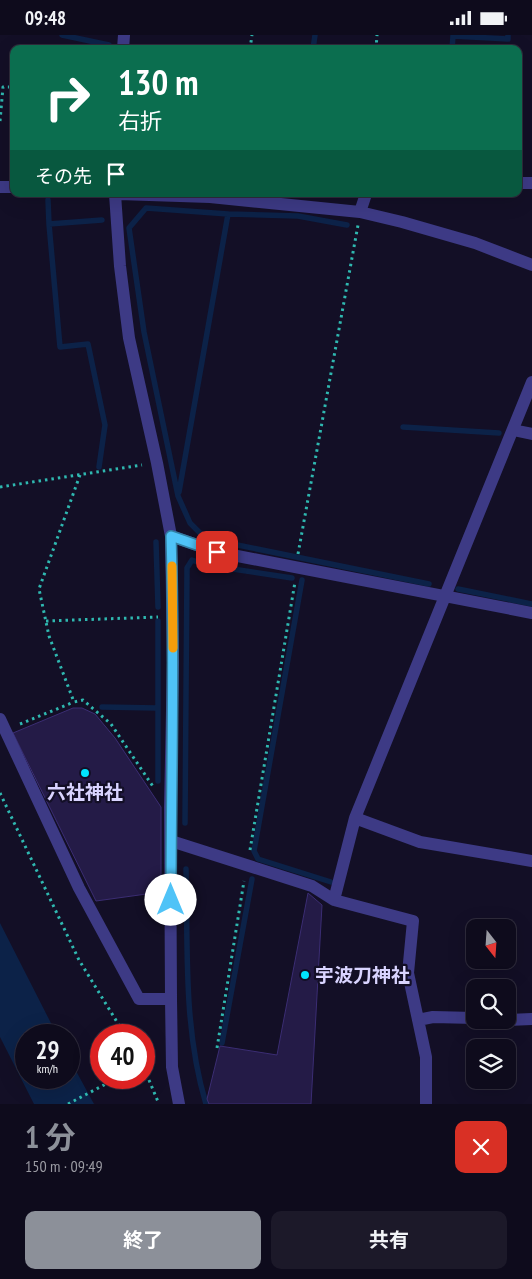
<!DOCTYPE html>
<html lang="ja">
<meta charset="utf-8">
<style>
body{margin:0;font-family:"PT Sans Narrow","Noto Sans JP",sans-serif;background:#1c1929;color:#f1f3f6;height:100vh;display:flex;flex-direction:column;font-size:19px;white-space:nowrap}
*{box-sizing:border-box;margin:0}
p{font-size:16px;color:#9b9ba3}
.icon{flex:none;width:28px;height:28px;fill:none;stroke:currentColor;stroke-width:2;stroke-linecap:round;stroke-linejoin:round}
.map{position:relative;height:1069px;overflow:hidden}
.sheet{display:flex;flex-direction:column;background:#0e0b1c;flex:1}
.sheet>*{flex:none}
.banner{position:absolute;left:10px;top:10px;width:512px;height:152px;border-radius:10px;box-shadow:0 5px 20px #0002,0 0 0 1px #2e2b3b;background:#0b6e4f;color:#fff;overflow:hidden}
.needle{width:32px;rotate:163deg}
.buttons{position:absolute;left:466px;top:884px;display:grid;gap:10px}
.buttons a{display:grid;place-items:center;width:50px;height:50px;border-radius:10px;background:#0e0b1c;box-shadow:0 5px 20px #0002,0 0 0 1px #2e2b3b;font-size:25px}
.speed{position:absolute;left:15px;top:989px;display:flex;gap:10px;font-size:25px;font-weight:700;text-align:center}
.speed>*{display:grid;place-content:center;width:65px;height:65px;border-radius:50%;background:#0e0b1c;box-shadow:0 5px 20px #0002,0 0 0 1px #2e2b3b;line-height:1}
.speed small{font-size:12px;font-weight:400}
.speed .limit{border:8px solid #d22;background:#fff;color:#111}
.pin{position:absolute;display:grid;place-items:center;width:42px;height:42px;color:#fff;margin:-21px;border-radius:10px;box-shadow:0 2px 8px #0006}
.me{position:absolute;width:55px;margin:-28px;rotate:0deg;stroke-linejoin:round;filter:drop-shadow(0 0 4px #0008)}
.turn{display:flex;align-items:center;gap:18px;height:105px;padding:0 25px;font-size:22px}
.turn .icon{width:65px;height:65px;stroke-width:2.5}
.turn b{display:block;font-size:35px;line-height:42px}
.then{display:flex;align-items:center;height:48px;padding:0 25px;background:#0003;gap:10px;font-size:19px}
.round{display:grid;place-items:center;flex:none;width:52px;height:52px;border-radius:10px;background:#1c1929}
.overview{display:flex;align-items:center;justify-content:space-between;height:85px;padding:0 25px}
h1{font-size:30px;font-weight:700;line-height:38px;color:#8c9099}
.primary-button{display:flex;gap:10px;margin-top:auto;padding:10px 25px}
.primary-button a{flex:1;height:58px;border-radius:10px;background:#8c9099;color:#fff;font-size:20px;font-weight:700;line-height:58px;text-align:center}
.primary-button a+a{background:#1c1929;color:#f1f3f6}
.status{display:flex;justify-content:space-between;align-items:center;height:35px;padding:0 25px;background:#0e0b1c;direction:ltr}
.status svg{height:14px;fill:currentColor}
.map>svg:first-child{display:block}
</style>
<div class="status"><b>09:48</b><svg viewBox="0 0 49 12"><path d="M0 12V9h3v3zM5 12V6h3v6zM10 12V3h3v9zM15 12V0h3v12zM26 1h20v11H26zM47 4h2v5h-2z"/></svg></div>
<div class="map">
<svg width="532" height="1069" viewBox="0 0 532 1069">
<rect width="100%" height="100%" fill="#130f26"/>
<path fill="#0c2248" d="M0,888L57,1000H26V1042H69V1023L94,1069H34L0,1002Z"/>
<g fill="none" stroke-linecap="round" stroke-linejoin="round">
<path stroke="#0c2248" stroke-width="5.5" d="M62,0L109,10
M313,14L315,0
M452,14L453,1L508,4V0
M48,165L49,189
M347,190L298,181L228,179L146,173L129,193L144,297L178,461L190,488L200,498L213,505L429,549
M403,392L499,398
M99,432L105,390L88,309L60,312L49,189L102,185
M179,457L228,179
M156,507L158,572
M302,545L254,816L258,824L331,847
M458,554L532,569
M102,672L157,673
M158,746V586
M185,788L187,533L192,525L206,530L292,543
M186,834C188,912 183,993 206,1069
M222,1008L252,844"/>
</g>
<path fill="#241b47" stroke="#3b2d73" d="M73,673H82L95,679L115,703L161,772V857L96,866L13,698Z
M308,858L322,870L311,1069H209L207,1064L220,1011L277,1020Z"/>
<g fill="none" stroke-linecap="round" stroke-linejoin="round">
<path stroke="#2fb8b0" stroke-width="3" stroke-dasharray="2.5 4" stroke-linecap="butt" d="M250,14L252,0
M376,14L377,0
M0,86L3,52H14
M80,440L39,554L49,601L74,667L83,665L111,689L154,753
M0,452L142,430
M298,519L358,190
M46,586L158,582
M20,689L74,667
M0,758L79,925L125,1000
M250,815L295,547
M217,1013L244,846
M144,1033L159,1069
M68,1069L119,1042"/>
<path stroke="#3d3a85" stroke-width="12" d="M123,14L124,0
M519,148H532
M0,152H14
M115,159L120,231L129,303L157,428L171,501L173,627L170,772L171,964L172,1032L179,1069
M119,159L210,162L360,177L402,187L475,208L532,230
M360,177L366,159
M513,395L532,399
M171,501L217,517L532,578
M0,684L79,853L139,964H171
M355,783L420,807L532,826
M171,806L312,851L334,865L355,783L532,347
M334,865L413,886L408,938L426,1022V1069
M418,985L433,982L475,983
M508,985L532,984"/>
</g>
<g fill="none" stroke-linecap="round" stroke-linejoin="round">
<g stroke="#337fa1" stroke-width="12">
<path id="route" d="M171,865C171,744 175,622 171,501L217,517"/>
</g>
<use href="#route" stroke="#4fc3f7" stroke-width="9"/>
<path stroke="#f59e0b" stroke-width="9" d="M172,531L173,613"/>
</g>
<g fill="#00e5ff" stroke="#130f26" stroke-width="2">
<circle cx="85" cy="738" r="5"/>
<circle cx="305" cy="940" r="5"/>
</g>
<g text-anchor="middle" stroke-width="4.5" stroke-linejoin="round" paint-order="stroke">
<g font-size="19" font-weight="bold" fill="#d9d4ff" stroke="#130f26">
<text x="85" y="764">六社神社</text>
<text x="315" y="947" text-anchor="start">宇波刀神社</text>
</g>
</g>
</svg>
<div class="buttons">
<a><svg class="needle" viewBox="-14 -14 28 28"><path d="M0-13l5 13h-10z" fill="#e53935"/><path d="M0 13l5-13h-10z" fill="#9b9ba3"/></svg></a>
<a><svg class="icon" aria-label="search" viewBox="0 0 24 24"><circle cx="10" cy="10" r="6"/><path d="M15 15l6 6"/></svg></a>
<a><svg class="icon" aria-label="layers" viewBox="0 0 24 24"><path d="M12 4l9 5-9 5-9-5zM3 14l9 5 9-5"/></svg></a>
</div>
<div class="speed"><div>29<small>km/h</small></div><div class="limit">40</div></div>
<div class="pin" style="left:217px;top:517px;background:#d93025"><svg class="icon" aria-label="arrive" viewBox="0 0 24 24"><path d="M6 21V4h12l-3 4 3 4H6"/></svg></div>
<svg class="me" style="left:171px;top:865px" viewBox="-20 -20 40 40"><circle r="19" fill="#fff"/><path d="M0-13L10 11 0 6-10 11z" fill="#4fc3f7"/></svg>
<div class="banner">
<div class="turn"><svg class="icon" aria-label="right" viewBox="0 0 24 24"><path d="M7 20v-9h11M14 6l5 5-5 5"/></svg><div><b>130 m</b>右折</div></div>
<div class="then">その先<svg class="icon" aria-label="arrive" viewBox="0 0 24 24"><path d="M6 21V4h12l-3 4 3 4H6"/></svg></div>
</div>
</div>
<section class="sheet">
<div class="overview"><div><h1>1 分</h1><p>150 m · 09:49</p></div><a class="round" style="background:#d93025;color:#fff"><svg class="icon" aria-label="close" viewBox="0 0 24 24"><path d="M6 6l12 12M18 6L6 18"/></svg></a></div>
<div class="primary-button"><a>終了</a><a>共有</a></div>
</section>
